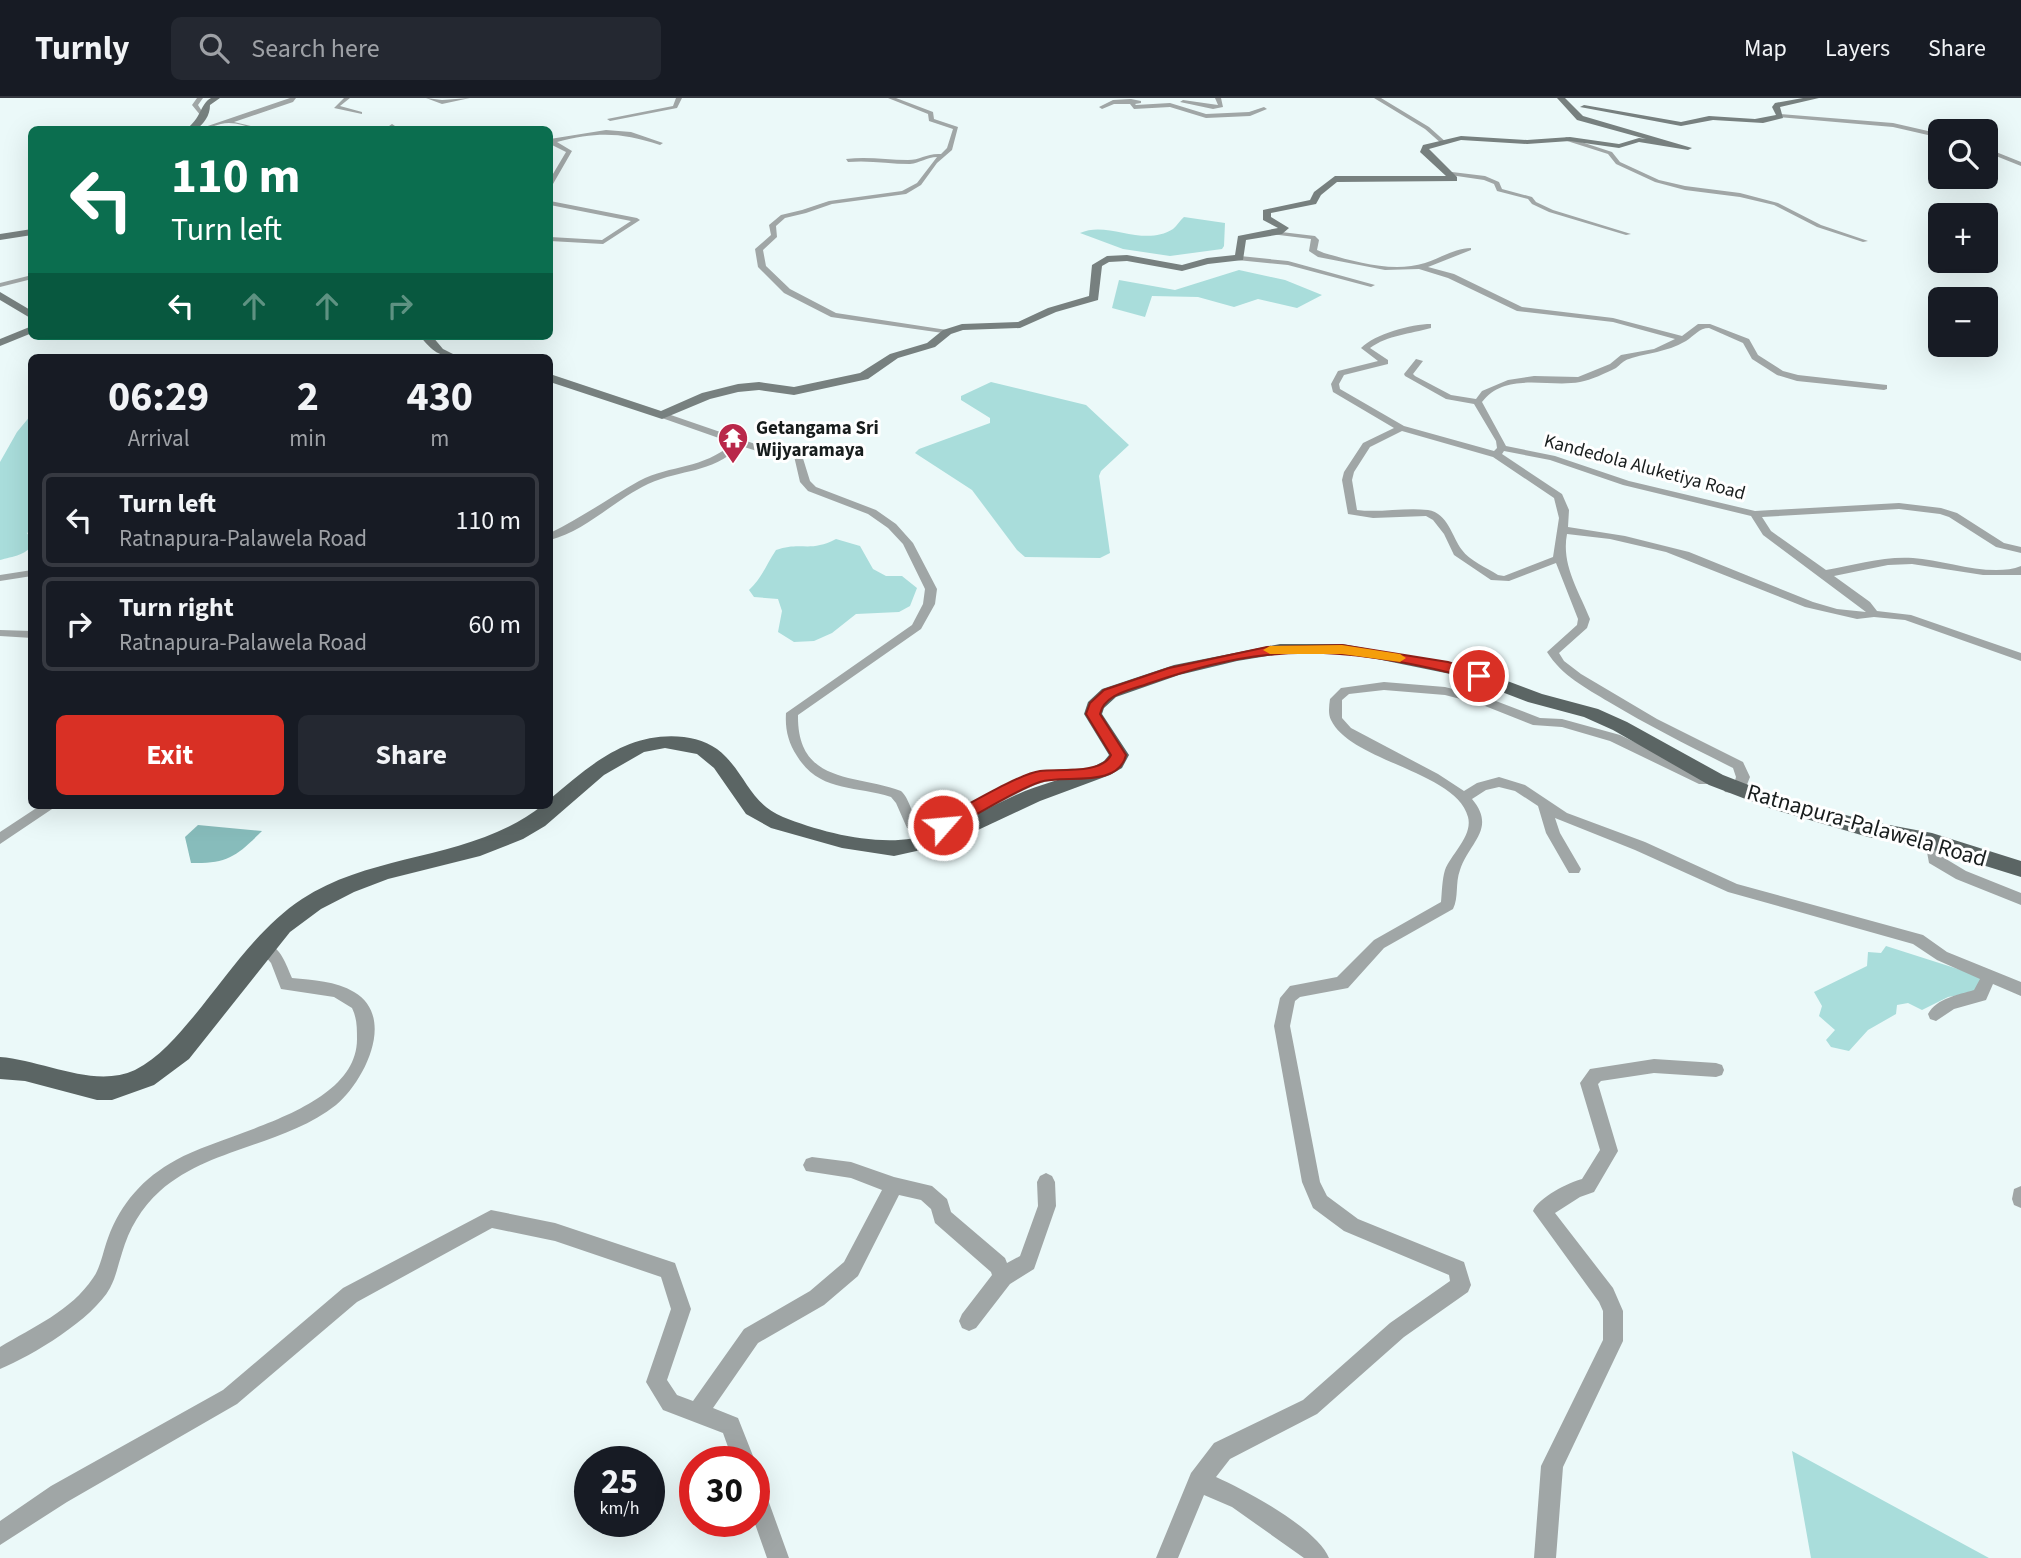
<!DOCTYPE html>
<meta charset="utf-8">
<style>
body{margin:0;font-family:"Source Sans 3",sans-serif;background:#242831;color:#f1f3f6;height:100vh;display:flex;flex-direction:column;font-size:26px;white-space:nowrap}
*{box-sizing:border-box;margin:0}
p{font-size:23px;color:#9ea1a6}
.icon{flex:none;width:38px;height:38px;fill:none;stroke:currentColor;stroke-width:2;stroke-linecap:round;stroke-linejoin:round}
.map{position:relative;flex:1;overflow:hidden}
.drawer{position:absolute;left:28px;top:256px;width:525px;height:455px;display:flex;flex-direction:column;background:#171b24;border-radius:10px;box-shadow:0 7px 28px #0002}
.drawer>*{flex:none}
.hud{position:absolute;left:28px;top:28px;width:525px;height:214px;border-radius:10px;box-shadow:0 7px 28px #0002;background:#0b6e4f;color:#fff;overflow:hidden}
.fabs{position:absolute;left:1928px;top:21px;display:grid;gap:14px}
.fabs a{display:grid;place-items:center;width:70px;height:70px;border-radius:10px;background:#171b24;box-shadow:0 7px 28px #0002;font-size:35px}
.speed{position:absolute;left:574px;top:1348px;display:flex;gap:14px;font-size:35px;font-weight:700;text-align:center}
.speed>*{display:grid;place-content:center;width:91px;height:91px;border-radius:50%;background:#171b24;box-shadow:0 7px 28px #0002;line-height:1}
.speed small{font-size:18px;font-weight:400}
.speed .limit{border:10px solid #d22;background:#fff;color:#111}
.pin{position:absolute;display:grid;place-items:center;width:60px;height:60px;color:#fff;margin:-30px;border:4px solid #fff;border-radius:50%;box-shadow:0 2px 7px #0007}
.me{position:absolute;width:77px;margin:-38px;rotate:63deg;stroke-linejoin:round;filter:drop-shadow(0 0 5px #0008)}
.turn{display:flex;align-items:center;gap:24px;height:147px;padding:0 28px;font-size:32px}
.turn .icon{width:91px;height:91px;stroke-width:2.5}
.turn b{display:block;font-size:49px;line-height:60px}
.lanes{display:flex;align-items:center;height:66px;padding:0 28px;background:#0003;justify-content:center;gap:35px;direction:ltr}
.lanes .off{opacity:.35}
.eta{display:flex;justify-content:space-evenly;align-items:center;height:119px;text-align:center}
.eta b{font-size:42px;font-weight:700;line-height:49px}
.primary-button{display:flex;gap:14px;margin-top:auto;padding:14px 28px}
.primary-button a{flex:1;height:80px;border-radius:10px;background:#d93025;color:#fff;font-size:28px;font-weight:700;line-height:80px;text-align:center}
.primary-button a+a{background:#242831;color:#f1f3f6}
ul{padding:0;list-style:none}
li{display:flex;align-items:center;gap:21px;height:94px;margin:0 14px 10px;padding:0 14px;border:4px solid #363941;border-radius:10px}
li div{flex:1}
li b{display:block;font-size:26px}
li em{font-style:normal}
header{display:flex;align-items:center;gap:42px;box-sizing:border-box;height:98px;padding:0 35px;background:#171b24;border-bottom:2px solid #363941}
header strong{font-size:33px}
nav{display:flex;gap:38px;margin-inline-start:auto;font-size:24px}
.search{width:490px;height:63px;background:#242831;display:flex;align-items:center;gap:18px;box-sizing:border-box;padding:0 24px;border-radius:10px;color:#9ea1a6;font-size:26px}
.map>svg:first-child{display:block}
</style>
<header>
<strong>Turnly</strong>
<div class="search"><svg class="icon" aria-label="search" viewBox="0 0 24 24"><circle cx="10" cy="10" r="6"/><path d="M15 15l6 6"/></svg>Search here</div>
<nav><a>Map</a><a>Layers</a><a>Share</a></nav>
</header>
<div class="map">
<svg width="2021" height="1460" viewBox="0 0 2021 1460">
<rect width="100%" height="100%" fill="#ebf9f9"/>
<path fill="#a9dddb" d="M1184,119L1225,125L1224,148L1222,151L1170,158L1123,151L1080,135C1108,122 1143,150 1173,131C1177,128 1180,122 1184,119Z
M1239,172L1285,182L1322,197L1297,210L1258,201L1234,209L1198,199L1152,198L1145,219L1112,210L1119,182L1175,192Z
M991,284L1086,307L1129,347L1101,373L1099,378L1110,455L1100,460L1025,459L1017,452L972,392L915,355L919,351L990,325V320L961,302V298Z
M31,317L32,432L27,435C41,455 14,458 0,462V364L17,334Z
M836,441L860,448L873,471L886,478H902L917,490L910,508L899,514L856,516L832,535L814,543L794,544L778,534L782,513L778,501L754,499L749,492C762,480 766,467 776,452C802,443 809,455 836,441Z
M1886,848L1983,879L1975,894L1948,899L1922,912L1908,905L1897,907L1896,916L1868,932L1849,953L1831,949L1826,942L1835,932L1819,918L1822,908L1814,894L1867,868L1868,854L1881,855Z
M1792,1353L1989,1460H1811Z"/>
<path fill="#87bcbb" d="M198,727L262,733C237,758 227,766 191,765L185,739Z"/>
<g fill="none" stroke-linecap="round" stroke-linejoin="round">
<path fill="#a0a6a6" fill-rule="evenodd" d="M197,0H203L198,7L205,18H201L192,7Z
M290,0H296L293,4L234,24L267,32C254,32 241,25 229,25C218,25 207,32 196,32Z
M344,0H350L340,8L362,14V16L334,10Z
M426,0L442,2L470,0L442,6Z
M676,0H682L677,10L610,23L607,21L673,8Z
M888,0H896L933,14L934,21L958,29L952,52L937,65L921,87L906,96L832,106L806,115L785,120L776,128L777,139L763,152L766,168L790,191L836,215L947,232L951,234L950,236L831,219L784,195L758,169L755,151L771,137L769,127L781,117L802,112L829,103L902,93L917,85L937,59C927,59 920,65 910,66C889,66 870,62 848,64L846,61C867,58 887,62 908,62C920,62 927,55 941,56L947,50L953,31L929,23L928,16Z
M1215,0H1221L1223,9L1213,11L1180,4L1183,2L1218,7Z
M1374,0H1381L1429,29L1447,45L1442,46L1425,31Z
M1131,1L1141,3V5L1135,6L1136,7L1170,5L1206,16L1249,14L1264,9L1267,11L1250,18L1206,20L1170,9L1134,11L1130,6H1114L1102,11L1099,9L1113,2Z
M1780,16L1893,25L1941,36V40L1893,29L1778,19Z
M392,26L395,28L390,32H383Z
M606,32L631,34L663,45L660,47C620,34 597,34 557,44L572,53L553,86L550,88V81L566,54L550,46V41Z
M1566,39L1612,54L1620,64L1659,82L1685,88L1740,95L1778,105L1821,127L1868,143L1863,144L1817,129L1774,107L1740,99L1685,92L1655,84L1616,66L1608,56L1564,42Z
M1986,50L2021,64V68L1986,54Z
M1452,74L1485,78L1499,84L1502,91L1532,99L1536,104L1553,112L1631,136L1626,137L1549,114L1532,106L1528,101L1497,93L1494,86L1484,82L1450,77Z
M550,103L637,120L640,122L603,146L550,143V139L602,142L631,123L550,107Z
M1273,133L1315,138L1319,142L1317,152L1324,155C1356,164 1393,175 1425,165C1441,160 1455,150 1471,150V152L1428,169L1454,176L1522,209L1613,220L1682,238L1698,226H1710L1749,241L1758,257L1783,273L1798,277L1887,287V291L1884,292L1797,283L1777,277L1752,261L1743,245L1709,230C1699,230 1694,238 1686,243C1665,255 1649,254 1629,261C1624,262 1620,267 1616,270C1606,275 1591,282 1580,284C1548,290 1506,273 1482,304L1506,348L1555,358L1629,383L1755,413L1899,405L1941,410L1957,415L2004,445L2021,449V455L1996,449L1949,419L1940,416L1899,411L1762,419L1771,433L1826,472C1854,467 1884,458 1913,460C1945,462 1991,480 2021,468V477H1983L1912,466L1888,467L1834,478L1870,504L1877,513L1911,517L2021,555V563L1905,522L1874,519L1857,521L1805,509L1666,454L1610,441L1567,436C1561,467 1579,493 1590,521L1587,530L1559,555L1564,563L1581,576L1657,621L1743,664L1750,679L1744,694L1739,696L1725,694L1723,691L1725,688L1734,686L1736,679L1733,670C1691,649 1649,628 1609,604C1586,590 1562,578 1547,554L1577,527L1578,521L1556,465L1509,483L1491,482L1454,457L1444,436L1433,422L1426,418L1373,420L1348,416L1342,382L1344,374L1363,345L1394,330L1333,294L1331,286L1338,273L1378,263L1361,250C1375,236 1411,226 1431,226V230C1410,236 1388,237 1370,250L1388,262V266L1344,277L1339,286L1340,291L1404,328L1494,353L1497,350L1496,343L1474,306L1446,301L1405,278L1404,276L1416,261L1423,263L1413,276L1415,278L1451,297L1476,301L1482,293L1508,282L1534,278L1578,279L1610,266L1621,257L1654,251L1675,241L1613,224L1517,213L1448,180L1419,171L1385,172L1318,159L1309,153L1311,141L1271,136ZM1402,333L1493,359L1554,400L1559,420L1553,459L1504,478L1498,477C1487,470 1469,462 1462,452C1452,439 1448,415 1428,412C1405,409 1380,415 1357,412L1352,382L1354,374L1370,349ZM1504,353L1550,362L1623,387L1751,418L1763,437L1866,514L1837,511L1813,504L1689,454L1625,438L1568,429L1569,412L1562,396L1502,356Z
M1240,158L1288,163L1375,187L1371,189L1288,167L1237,162Z
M32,177V181L0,189V185Z
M659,315H665L761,348L783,349L801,354L810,383L816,389L876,412L896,426L913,445L937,491L935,506L921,531L798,617C797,687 856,676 901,693C911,702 911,720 923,726C939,725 954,716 968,709C1001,691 1036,669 1075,671C1083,672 1089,671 1095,677L1093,680C1077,684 1060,680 1044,684C1010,693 938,752 907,730L896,705L891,699C855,687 820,695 797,658C788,644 785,631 786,615L912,527L923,506L925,491L903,446L888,430L868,416L808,393L800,384L794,358L760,354L741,348C708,377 684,370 648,386C614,402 586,433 550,442V435C581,420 609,400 639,383C672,366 702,372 733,345L659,319Z
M32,472V478L0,483V477Z
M0,532L32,533V540L0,538Z
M1384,584L1445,589L1488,600L1540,620L1562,621L1620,637L1709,680L1711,683L1709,686H1699L1610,643L1562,629L1533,627L1480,606L1445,597L1384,592L1349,596L1342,602V620L1351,630L1438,676L1464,693L1477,685L1499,679L1525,687L1567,715L1645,744L1737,786L1923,837L1947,854L2021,884V898L1993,886L1986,902L1954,911L1936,923L1930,921L1928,916C1937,900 1958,897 1974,892L1980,881L1937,862L1913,846L1728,794L1635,752L1555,720L1560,735L1581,771L1579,775H1569L1546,735L1538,708L1515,693L1499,689L1486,692L1472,701C1497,731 1469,744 1460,772C1455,785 1459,799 1453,811L1384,850L1348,890L1300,899L1295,903L1290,928L1320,1084L1327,1098L1358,1121L1464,1164L1471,1187L1468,1194L1404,1239L1317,1316L1230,1361L1216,1379C1245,1392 1317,1430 1329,1460H1304L1232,1409L1204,1397L1178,1460H1156L1191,1375L1214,1345L1303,1302L1390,1225L1450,1183L1449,1177L1344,1133L1313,1110L1302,1084L1274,928L1280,900L1290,888L1337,879L1374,842L1441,804C1442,794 1442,782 1445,772C1451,756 1473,738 1468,719C1456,673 1351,664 1331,622C1328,616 1329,608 1330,601L1341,590Z
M41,707H58L0,746V734Z
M1932,738L1939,743L1941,758L1966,773L2021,795V807L1956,781L1929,765L1925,743Z
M266,844C281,850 286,866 292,880C313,882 336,883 354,894C397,919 364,984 336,1007C284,1048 210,1049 160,1093C141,1110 129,1131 122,1155C118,1167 116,1179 110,1190C93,1221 32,1258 0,1271V1249C33,1229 71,1213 93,1180C101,1169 103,1153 108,1140C121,1105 143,1080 176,1062C225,1034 357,1013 357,941C357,930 357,920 352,910L334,899L281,891L271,865L258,850L261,846Z
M1654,961L1716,965L1722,967L1724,972L1722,977L1716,979L1654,975L1601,983L1598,986L1618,1053L1594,1094L1580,1099L1555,1115L1613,1190L1623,1213V1243L1563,1369L1556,1460H1534L1541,1368L1603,1242V1213L1599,1204L1533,1113C1538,1100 1569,1084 1582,1081L1600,1052L1580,985L1590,971Z
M812,1059L851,1064L894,1079L932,1088L947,1101L951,1114L1005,1160L1007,1165L1020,1158L1038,1108L1037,1084L1040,1078L1046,1075L1052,1078L1055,1084L1056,1108L1034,1171L1010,1186L976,1230L969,1233L962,1230L959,1223L962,1216L992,1177L991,1174L935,1125L931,1111L921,1102L899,1097L858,1178L824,1207L758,1245L713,1310L738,1320L755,1363L754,1364L733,1363L723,1335L663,1312L646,1284L671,1211L661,1179L555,1143L492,1130L357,1204L237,1306L67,1404L0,1447V1423L51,1388L223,1292L343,1190L491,1112L555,1125L675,1165L691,1211L667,1282L677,1297L693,1303L744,1231L810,1193L844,1164L882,1092L851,1080L806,1073L803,1067L806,1061Z
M2021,1088V1110L2014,1107L2012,1101L2014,1091Z
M754,1382L762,1385L789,1460H767L754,1423Z"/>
<path fill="#77807f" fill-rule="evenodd" d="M211,0H220L210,7C210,18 204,25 196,32H185C203,19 199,7 211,0Z
M1557,0H1565L1583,18L1692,50L1688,52L1639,44L1619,50L1570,43L1527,46L1461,42L1429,51L1457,79V83L1337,84L1321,97L1316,106L1271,115V119L1289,130L1282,136L1246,142L1243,162L1208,166L1182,173L1127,163L1109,164L1102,168L1098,202L1056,214L1020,230L963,232L951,236L935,249L898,260L868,281L794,297L759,292L738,294L710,301L662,321L550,284V276L661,313L702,295L738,286L759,284L794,289L860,275L890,256L927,245L943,232L962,226L1018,224L1048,210L1089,198L1092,167L1107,158L1127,157L1182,167L1207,160L1235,157L1238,138L1278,130L1263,122V112L1310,102L1314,94L1335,78H1446L1420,54L1423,47L1461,38L1527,42L1570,39L1619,46L1639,40L1646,41L1577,22Z
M1803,0H1819L1780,9L1783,20L1763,25L1713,22L1681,28L1580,9L1584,7L1681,24L1709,18L1755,21L1776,17L1772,9L1775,5Z
M32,131V137L0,142V136Z
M0,194L32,213V221L0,202Z
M32,228V235L0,248V241Z
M420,238H432L443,251L459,259C439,259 432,253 420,238Z"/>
<path fill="#5b6564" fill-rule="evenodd" d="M1280,546H1342L1470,569L1542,596L1598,611L1627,624L1723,677L1782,700L1868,723L1932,735L2021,763V779L1931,751L1868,739L1769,710L1709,687L1613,632L1584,619L1528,604L1460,578L1377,561L1342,556H1280L1237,563L1179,577L1116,599L1104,610L1102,616L1129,657L1122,670L1110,677L1040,703L948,746L894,758L842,750L771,730L746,716L714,670L697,656L665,650L644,654L604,677L545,728L523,741L480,758L388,781L354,794L321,811L290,834L189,961L154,987L112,1002H97L25,983L0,981V959C43,962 94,991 135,972C159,960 177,938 194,918C227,878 258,830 302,801C376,753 473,763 543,707H550V701C590,667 628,633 684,639C700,641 715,647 726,659C748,682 751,705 783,719C826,736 889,752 934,735C965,724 994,706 1025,693C1051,683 1080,677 1104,663L1109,657L1084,616L1088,604L1102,591L1174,567Z"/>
</g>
<path fill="#d93025" stroke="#8d1f18" stroke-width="2" d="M1342,547L1448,564L1484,575L1486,578L1479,582C1411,564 1338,549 1267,557C1227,561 1185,573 1147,586C1131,592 1104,596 1100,616L1126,657C1118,691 1064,676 1040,684C1013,693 975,718 949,732H937L935,727L937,723C961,711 1018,676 1040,673C1060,671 1102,676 1111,657L1086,616L1090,605L1104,592L1169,570L1267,549Z"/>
<path fill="#f59e0b" d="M1342,547L1400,556L1406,560L1400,564L1342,556H1270L1263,552L1270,548Z"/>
<defs>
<g id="temple-pin" transform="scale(1.575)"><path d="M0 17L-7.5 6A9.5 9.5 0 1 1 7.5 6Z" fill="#b9284a" stroke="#fff"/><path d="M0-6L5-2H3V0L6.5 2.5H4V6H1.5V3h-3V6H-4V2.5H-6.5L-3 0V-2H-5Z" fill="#fff"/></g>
</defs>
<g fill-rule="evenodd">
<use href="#temple-pin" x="733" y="340"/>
</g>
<g text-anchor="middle" stroke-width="6" stroke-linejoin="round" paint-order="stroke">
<g font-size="19" font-weight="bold" fill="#181d1d" stroke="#fff" text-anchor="start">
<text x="756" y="336">Getangama Sri<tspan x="756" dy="22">Wijyaramaya</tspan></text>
</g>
<g font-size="19" fill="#181d1d" stroke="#fff">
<text transform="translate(1645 368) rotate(15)" y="7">Kandedola Aluketiya Road</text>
</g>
<g font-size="23" fill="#181d1d" stroke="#fff">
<text transform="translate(1867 727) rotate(16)" y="8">Ratnapura-Palawela Road</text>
</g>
</g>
</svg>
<div class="fabs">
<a><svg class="icon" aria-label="search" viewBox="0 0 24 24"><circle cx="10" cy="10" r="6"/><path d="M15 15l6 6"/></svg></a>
<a>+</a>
<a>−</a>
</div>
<div class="speed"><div>25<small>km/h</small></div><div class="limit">30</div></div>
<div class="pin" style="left:1479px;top:578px;background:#d93025"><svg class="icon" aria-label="arrive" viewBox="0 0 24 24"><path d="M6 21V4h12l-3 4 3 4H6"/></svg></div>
<svg class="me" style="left:943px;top:727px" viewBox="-20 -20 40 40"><circle r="17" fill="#d93025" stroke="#fff" stroke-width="3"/><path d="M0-11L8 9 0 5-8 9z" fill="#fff"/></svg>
<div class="hud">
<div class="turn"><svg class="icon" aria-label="left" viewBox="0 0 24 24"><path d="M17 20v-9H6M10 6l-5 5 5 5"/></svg><div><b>110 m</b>Turn left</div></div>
<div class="lanes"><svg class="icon" aria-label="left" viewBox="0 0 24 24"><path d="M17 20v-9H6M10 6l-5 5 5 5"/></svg><svg class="icon off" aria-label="ahead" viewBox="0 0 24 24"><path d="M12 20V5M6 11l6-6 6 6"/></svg><svg class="icon off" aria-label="ahead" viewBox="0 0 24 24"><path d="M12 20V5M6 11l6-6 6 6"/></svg><svg class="icon off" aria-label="right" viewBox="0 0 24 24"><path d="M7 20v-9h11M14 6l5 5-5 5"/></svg></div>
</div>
<section class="drawer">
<div class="eta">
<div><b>06:29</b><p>Arrival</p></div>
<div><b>2</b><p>min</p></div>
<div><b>430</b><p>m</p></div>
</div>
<ul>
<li><svg class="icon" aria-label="left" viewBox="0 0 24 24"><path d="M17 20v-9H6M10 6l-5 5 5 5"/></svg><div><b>Turn left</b><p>Ratnapura-Palawela Road</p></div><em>110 m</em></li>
<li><svg class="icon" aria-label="right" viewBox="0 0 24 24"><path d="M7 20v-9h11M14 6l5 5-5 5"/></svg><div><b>Turn right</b><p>Ratnapura-Palawela Road</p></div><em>60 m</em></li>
</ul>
<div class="primary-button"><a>Exit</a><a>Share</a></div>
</section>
</div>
